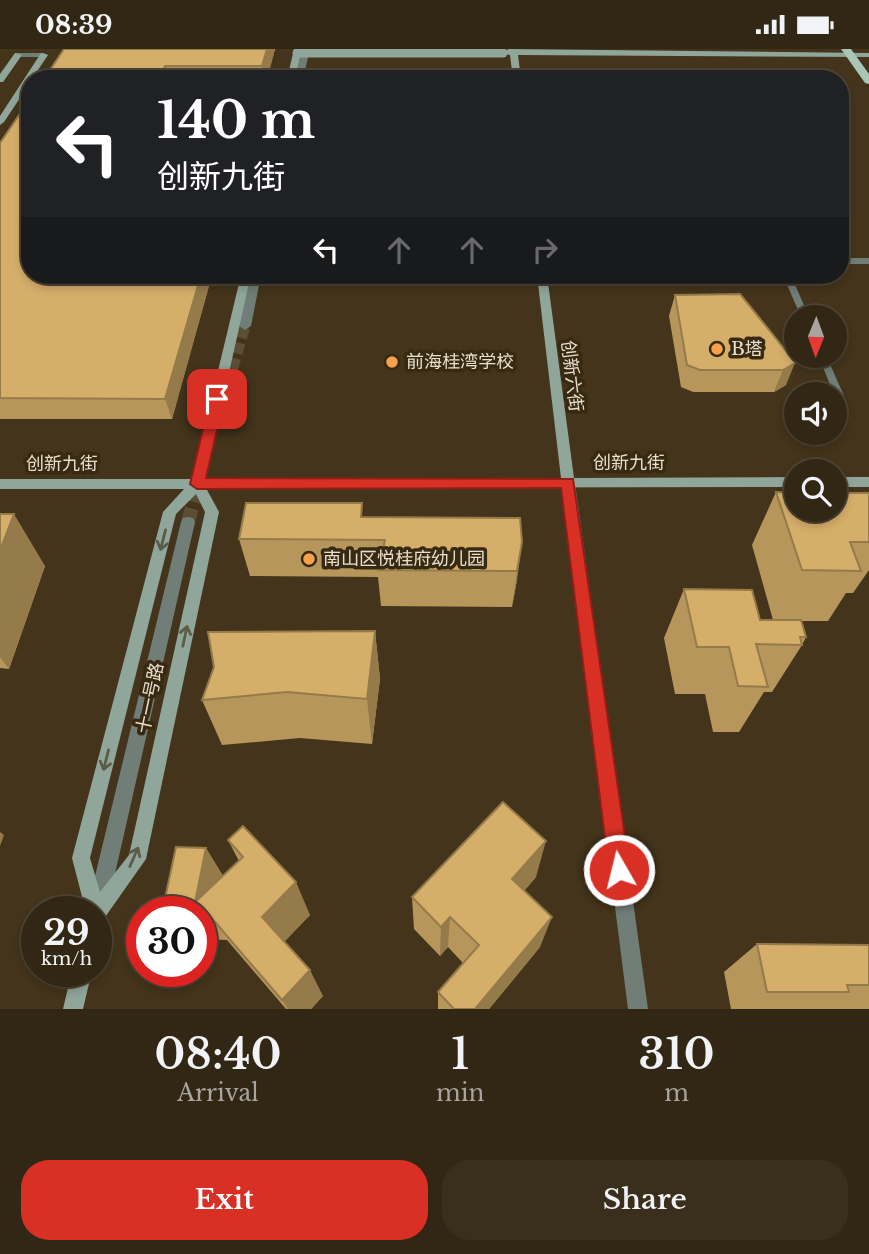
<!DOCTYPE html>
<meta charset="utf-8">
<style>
body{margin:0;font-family:"Libre Baskerville","Noto Sans SC",serif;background:#3a2f1d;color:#f1f3f6;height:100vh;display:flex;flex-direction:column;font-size:26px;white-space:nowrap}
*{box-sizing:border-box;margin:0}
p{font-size:23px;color:#a8a5a0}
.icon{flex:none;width:38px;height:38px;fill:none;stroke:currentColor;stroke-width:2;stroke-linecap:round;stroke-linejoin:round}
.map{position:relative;height:960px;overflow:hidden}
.sheet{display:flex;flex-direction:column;background:#322714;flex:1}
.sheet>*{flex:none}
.hud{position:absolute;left:21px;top:21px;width:828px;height:214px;border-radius:28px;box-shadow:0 4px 10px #0003,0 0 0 2px #4d4434;background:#202124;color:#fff;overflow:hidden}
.needle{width:46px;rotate:181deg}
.tools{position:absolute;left:784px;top:256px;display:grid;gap:14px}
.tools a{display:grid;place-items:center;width:63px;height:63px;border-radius:50%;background:#322714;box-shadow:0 4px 10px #0003,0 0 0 2px #4d4434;font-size:35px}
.speed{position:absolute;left:21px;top:847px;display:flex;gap:14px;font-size:35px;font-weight:700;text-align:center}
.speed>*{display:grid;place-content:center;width:91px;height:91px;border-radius:50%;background:#322714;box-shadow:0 4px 10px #0003,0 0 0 2px #4d4434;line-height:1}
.speed small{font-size:18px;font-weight:400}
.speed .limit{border:10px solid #d22;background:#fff;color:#111}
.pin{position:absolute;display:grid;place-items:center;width:60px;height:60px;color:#fff;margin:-30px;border-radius:14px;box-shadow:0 4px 10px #0006}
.me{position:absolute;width:77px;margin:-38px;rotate:352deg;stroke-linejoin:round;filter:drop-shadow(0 0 5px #0008)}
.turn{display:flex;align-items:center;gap:24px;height:147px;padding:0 21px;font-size:32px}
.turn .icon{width:91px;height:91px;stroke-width:2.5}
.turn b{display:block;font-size:49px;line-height:60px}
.lanes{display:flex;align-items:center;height:66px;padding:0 21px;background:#0003;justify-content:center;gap:35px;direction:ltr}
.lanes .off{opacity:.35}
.eta{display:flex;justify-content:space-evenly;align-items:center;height:119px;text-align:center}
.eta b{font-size:42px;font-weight:600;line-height:49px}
.button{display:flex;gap:14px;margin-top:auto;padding:14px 21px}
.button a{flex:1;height:80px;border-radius:28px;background:#d93025;color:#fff;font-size:28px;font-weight:600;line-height:80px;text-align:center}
.button a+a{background:#3a2f1d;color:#f1f3f6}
.status{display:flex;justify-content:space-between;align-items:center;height:49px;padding:0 35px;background:#322714;direction:ltr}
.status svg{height:19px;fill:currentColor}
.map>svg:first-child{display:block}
</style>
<div class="status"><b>08:39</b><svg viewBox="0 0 49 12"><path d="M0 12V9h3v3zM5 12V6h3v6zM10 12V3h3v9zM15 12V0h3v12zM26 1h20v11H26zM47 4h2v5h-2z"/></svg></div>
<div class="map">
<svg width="869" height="960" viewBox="0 0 869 960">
<rect width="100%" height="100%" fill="#43341b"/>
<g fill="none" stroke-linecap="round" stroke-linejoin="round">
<path stroke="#5c4e36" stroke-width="11" stroke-dasharray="11 5" stroke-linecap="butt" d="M219,366L245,277"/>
<path stroke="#5c4e36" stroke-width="14" stroke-dasharray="14 7" stroke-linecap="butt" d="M216,377L220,364
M188,473L201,427"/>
<path fill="#707e77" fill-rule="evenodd" d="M783,226H791L809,268H801Z
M818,306H826L844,347L842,349L839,350L835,348Z"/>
<path fill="#707e77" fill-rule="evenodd" d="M302,0H310L303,30H295Z
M15,4H44L48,6L44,8H15Z
M840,209H869V215H840Z
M251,226H261L251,277L245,281L239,277Z
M568,429L575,434L648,960H628L561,434Z
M188,468L193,469L195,473L107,860L104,867L97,870L96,863H89L87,860L181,473L183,469Z"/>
<path fill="#90a69a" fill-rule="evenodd" d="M294,0H302L295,30H287Z
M509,0L869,4V8L518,6L521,30H513L510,6L499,4Z
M15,4L22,6L3,33H0V25Z
M41,4L48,6L32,30H30V34L4,73L0,76V67Z
M241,226H251L205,430L561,429L537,226H547L574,429L796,428V438L206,439L219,463L146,810L103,871L96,873V863H86L72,809L163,463L184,440H0V430H192ZM196,445L205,463L129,806L100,843L90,809L176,465Z
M835,428H869V438H835Z
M72,922H92L83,960H63Z"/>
<path fill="#a8c5b5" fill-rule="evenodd" d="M841,0H851L869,25V35L865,34Z"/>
<path stroke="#90a69a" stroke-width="9" d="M297,4H503"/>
</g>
<path fill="#b7965b" d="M64,0H275L267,30H44Z
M0,94L30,226H212L172,370H0Z
M675,246L791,308L786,336L774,343H693L681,338L669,267Z
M776,443L869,444V521L853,544H846L828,572H801L806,588L802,596L772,643H764L739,683H713L705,645H675L664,589L684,540L760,571H773L752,496Z
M0,465L45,517L9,620L0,619Z
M363,468L520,469L517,531L512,558L381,557L378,528L250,527L239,490Z
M375,582L380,630L372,695L300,689L222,696L202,651Z
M228,791L310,866L284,893L323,947L311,960H286L227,891L201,890V863H166L163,859L206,799L223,827L239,812Z
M536,828L524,842L540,898L489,960H438V943L463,914L448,898L440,907L414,880L412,848Z
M757,895L869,896V960H731L724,923Z"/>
<path fill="#957a4a" d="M267,0H275L267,30H264L262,17Z
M165,17L168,30H159Z
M201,226H212L172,370L165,350Z
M795,314L786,336L774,343L783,321Z
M14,465L45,517L9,620L0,608V501Z
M522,493L517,531L512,558L517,522Z
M375,582L380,630L372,695L367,650Z
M0,783L4,786L0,797Z
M546,792L536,828L505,864L512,830Z
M206,799L227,835L195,853Z
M296,833L310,866L279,898L262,868Z
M450,868L448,898L440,907L441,878Z
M552,868L540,898L489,960H475Z
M310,921L323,947L311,960H288L282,951Z"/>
<path fill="#d5ae6a" stroke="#957a4a" stroke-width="2" d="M64,0H267L262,17H165L159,30H44Z
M30,50V226H201L165,350L0,349V94Z
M740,245L791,308L795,314L783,321H700L687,316L675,246Z
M776,443L796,444V460H835V444H869V493H850L861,522L802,521Z
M246,454H362L361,468L520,469L522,493L517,522L378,521L385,491L239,490Z
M0,465H14L0,501Z
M684,540L752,541L760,571H801L806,588H800L802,596L756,595L768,638L738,637L729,598H697Z
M375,582L367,650L287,643L202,651L214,618L208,583Z
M503,753L546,792L512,830L552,868L475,960H454L438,943L479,896L450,868L441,878L412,848Z
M243,777L296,833L262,868L310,921L282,951L204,860L163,859L176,798L206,799L195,853L243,808L228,791Z
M757,895L869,896V936H847L849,943H767Z"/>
<defs><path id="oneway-shaft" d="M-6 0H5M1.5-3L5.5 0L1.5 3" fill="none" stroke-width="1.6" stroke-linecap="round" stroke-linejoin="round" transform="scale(1.75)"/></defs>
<g stroke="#5b5c48">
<use href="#oneway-shaft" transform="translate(163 491) rotate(104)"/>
<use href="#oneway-shaft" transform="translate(185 587) rotate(-78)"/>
<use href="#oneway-shaft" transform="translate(106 711) rotate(104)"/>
<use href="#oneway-shaft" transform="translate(134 808) rotate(-66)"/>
</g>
<path fill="#d93025" stroke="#8d1f18" stroke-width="2" d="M217,346L224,350L206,429L573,430L630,821L627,829L619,832L612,829L609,821L561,439L197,440L190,435L210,350Z"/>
<g fill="#f8a04b" stroke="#382a11" stroke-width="2.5">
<circle cx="717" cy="300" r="7"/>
<circle cx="392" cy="313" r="7"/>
<circle cx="309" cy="510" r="7"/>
</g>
<g text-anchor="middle" stroke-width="7" stroke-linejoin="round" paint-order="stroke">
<g font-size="18" fill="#e7decf" stroke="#382a11" text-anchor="start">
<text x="731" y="306">B塔</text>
<text x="406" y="319">前海桂湾学校</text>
<text x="323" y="516">南山区悦桂府幼儿园</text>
</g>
<g font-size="18" fill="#e7decf" stroke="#382a11">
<text transform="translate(572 327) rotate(83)" y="6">创新六街</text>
<text x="629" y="420">创新九街</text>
<text x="62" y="421">创新九街</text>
<text transform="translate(150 649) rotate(-78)" y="6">十一号路</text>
</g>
</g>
</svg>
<div class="tools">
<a><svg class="needle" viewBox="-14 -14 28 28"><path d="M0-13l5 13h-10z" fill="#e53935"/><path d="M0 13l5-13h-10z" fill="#a8a5a0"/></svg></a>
<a><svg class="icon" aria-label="sound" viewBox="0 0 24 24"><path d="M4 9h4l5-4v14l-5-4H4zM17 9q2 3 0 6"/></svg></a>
<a><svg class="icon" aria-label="search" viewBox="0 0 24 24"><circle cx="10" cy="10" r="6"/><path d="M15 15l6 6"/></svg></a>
</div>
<div class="speed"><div>29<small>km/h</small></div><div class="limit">30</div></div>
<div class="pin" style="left:217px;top:350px;background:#d93025"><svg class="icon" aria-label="arrive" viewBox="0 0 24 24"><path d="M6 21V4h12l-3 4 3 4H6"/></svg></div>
<svg class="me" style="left:619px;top:821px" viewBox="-20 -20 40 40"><circle r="17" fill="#d93025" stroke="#fff" stroke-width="3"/><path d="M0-11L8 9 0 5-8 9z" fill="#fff"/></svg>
<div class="hud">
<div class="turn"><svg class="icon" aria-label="left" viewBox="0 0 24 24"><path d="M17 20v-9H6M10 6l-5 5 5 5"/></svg><div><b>140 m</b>创新九街</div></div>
<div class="lanes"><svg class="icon" aria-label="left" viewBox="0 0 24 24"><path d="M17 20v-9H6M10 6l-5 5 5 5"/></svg><svg class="icon off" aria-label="ahead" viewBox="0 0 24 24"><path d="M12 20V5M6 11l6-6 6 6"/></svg><svg class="icon off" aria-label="ahead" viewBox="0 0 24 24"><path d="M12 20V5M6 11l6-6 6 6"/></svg><svg class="icon off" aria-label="right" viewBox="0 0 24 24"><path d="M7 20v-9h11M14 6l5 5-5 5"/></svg></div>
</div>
</div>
<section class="sheet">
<div class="eta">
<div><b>08:40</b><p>Arrival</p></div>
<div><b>1</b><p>min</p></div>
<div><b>310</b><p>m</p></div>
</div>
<div class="button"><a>Exit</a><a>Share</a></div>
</section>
